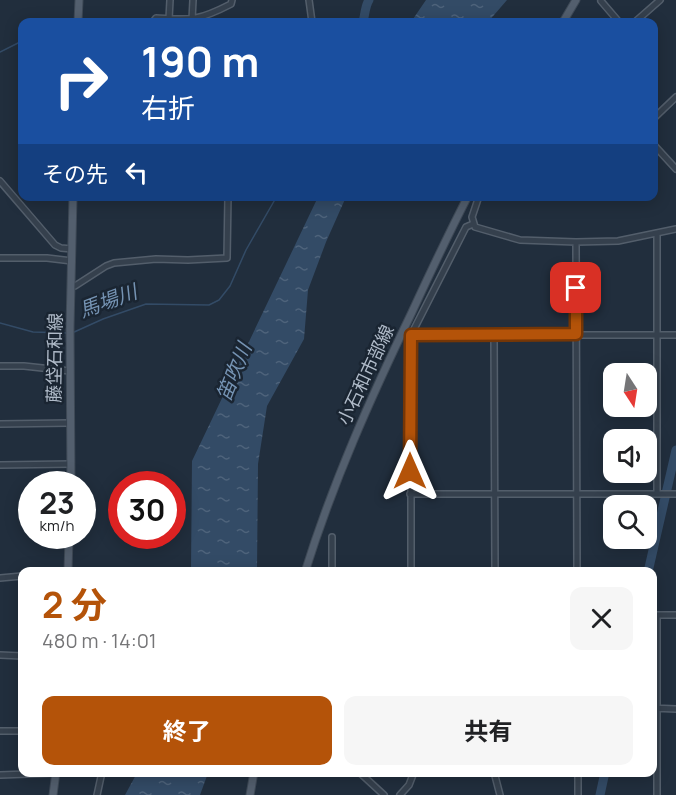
<!DOCTYPE html>
<html lang="ja">
<meta charset="utf-8">
<style>
body{margin:0;font-family:Manrope,"Noto Sans JP",sans-serif;background:#f6f6f6;color:#202124;height:100vh;display:flex;flex-direction:column;font-size:22px;white-space:nowrap}
*{box-sizing:border-box;margin:0}
p{font-size:20px;color:#757577}
.icon{flex:none;width:33px;height:33px;fill:none;stroke:currentColor;stroke-width:2;stroke-linecap:round;stroke-linejoin:round}
.map{position:relative;flex:1;overflow:hidden}
.sheet{position:absolute;left:18px;top:567px;width:639px;height:210px;display:flex;flex-direction:column;background:#fff;border-radius:12px;box-shadow:0 3px 15px #0003}
.sheet>*{flex:none}
.hud{position:absolute;left:18px;top:18px;width:640px;height:183px;border-radius:12px;box-shadow:0 3px 15px #0003;background:#1a4fa0;color:#fff;overflow:hidden}
.needle{width:39px;rotate:168deg}
.fabs{position:absolute;left:603px;top:363px;display:grid;gap:12px}
.fabs a{display:grid;place-items:center;width:54px;height:54px;border-radius:12px;background:#fff;box-shadow:0 3px 15px #0003;font-size:30px}
.speed{position:absolute;left:18px;top:471px;display:flex;gap:12px;font-size:30px;font-weight:700;text-align:center}
.speed>*{display:grid;place-content:center;width:78px;height:78px;border-radius:50%;background:#fff;box-shadow:0 3px 15px #0003;line-height:1}
.speed small{font-size:15px;font-weight:400}
.speed .limit{border:9px solid #d22;background:#fff;color:#111}
.pin{position:absolute;display:grid;place-items:center;width:51px;height:51px;color:#fff;margin:-26px;border-radius:12px;box-shadow:0 3px 9px #0006}
.me{position:absolute;width:66px;margin:-33px;rotate:0deg;stroke-linejoin:round;filter:drop-shadow(0 0 4px #0008)}
.turn{display:flex;align-items:center;gap:21px;height:126px;padding:0 24px;font-size:27px}
.turn .icon{width:78px;height:78px;stroke-width:2.5}
.turn b{display:block;font-size:42px;line-height:51px}
.then{display:flex;align-items:center;height:57px;padding:0 24px;background:#0003;gap:12px;font-size:22px}
.round{display:grid;place-items:center;flex:none;width:63px;height:63px;border-radius:12px;background:#f6f6f6}
.headline{display:flex;align-items:center;justify-content:space-between;height:102px;padding:0 24px}
h1{font-size:36px;font-weight:700;line-height:45px;color:#b45309}
.cta{display:flex;gap:12px;margin-top:auto;padding:12px 24px}
.cta a{flex:1;height:69px;border-radius:12px;background:#b45309;color:#fff;font-size:24px;font-weight:700;line-height:69px;text-align:center}
.cta a+a{background:#f6f6f6;color:#202124}
.map>svg:first-child{display:block}
</style>
<div class="map">
<svg width="676" height="795" viewBox="0 0 676 795">
<defs>
<pattern id="water-ripples" width="26" height="14" patternUnits="userSpaceOnUse" patternTransform="scale(1.5)"><rect width="26" height="14" fill="#334b66"/><path d="M2 4q2-2 4 0t4 0M15 11q2-2 4 0t4 0" fill="none" stroke="#4e637b"/></pattern>
</defs>
<rect width="100%" height="100%" fill="#212e3d"/>
<path fill="url(#water-ripples)" d="M426,0H507L488,22H411Z
M318,197H346L326,242L308,290L304,339L267,406L258,464L257,571H191L192,461Z
M137,773V772L208,773L200,795H125Z"/>
<g fill="none" stroke-linecap="round" stroke-linejoin="round">
<path stroke="#334b66" stroke-width="1.5" d="M80,21L108,22
M67,22H75
M0,52L22,41
M0,323L33,332L67,333
M72,333L103,319L146,304L209,305L219,300L230,286L246,250L277,196"/>
<path stroke="#334b66" stroke-width="9" d="M363,22C365,15 365,6 369,0
M648,572L676,450
M600,795L605,772"/>
<g stroke="#535e6b" stroke-width="8">
<path id="minor" d="M309,0L312,22
M601,1L619,22
M169,19L170,0
M192,20L193,0
M153,22L156,18C192,20 198,21 231,4L232,0
M635,22L660,0
M654,118L676,97
M654,145L676,169
M0,181L55,245L61,248L72,249
M479,196L472,217L475,227L520,240L576,242L618,241L676,229
M657,233V494
M576,242L577,572
M0,258H47L72,261
M71,286H75L106,266L114,263L156,259L188,260L227,258L228,196
M411,335H676
M494,335L495,572
M0,366H24L70,371
M0,424L69,423
M0,465L71,464
M410,494H676
M332,572V537
M411,572V335L466,227L473,224
M0,578L22,576
M652,615H676
M0,655L22,656
M652,708L676,709
M0,731H22
M359,772L384,795
M494,772L500,795
M578,772V795
M0,775L56,773
M97,795L102,772
M400,795L409,785L414,772
M657,795V615"/>
</g>
<g stroke="#3e4956" stroke-width="9">
<path id="major" d="M78,22L79,0
M563,22L576,0
M71,484L70,328L73,196
M68,572L69,536
M305,572C333,482 371,397 412,312C430,273 448,235 468,196
M53,795L56,772
M250,795L254,772"/>
</g>
<use href="#minor" stroke="#35404d" stroke-width="5"/>
<use href="#major" stroke="#535f6e" stroke-width="7"/>
</g>
<g fill="none" stroke-linecap="round" stroke-linejoin="round">
<g stroke="#753606" stroke-width="15">
<path id="route" d="M410,471L411,335L576,334V288"/>
</g>
<use href="#route" stroke="#b45309" stroke-width="10"/>
</g>
<g text-anchor="middle" stroke-width="5" stroke-linejoin="round" paint-order="stroke">
<g font-size="18" fill="#b0bbc9" stroke="#1a2532">
<text transform="translate(55 358) rotate(-89)" y="6">藤垈石和線</text>
<text transform="translate(366 375) rotate(-65)" y="6">小石和市部線</text>
</g>
<g font-size="20" font-style="italic" fill="#7593b3" stroke="#1a2532">
<text transform="translate(108 301) rotate(-20)" y="7">馬場川</text>
<text transform="translate(234 372) rotate(-68)" y="7">笛吹川</text>
</g>
</g>
</svg>
<div class="fabs">
<a><svg class="needle" viewBox="-14 -14 28 28"><path d="M0-13l5 13h-10z" fill="#e53935"/><path d="M0 13l5-13h-10z" fill="#757577"/></svg></a>
<a><svg class="icon" aria-label="sound" viewBox="0 0 24 24"><path d="M4 9h4l5-4v14l-5-4H4zM17 9q2 3 0 6"/></svg></a>
<a><svg class="icon" aria-label="search" viewBox="0 0 24 24"><circle cx="10" cy="10" r="6"/><path d="M15 15l6 6"/></svg></a>
</div>
<div class="speed"><div>23<small>km/h</small></div><div class="limit">30</div></div>
<div class="pin" style="left:576px;top:288px;background:#d93025"><svg class="icon" aria-label="arrive" viewBox="0 0 24 24"><path d="M6 21V4h12l-3 4 3 4H6"/></svg></div>
<svg class="me" style="left:410px;top:471px" viewBox="-20 -20 40 40"><path d="M0-17L14 15 0 8-14 15z" fill="#b45309" stroke="#fff" stroke-width="4"/></svg>
<div class="hud">
<div class="turn"><svg class="icon" aria-label="right" viewBox="0 0 24 24"><path d="M7 20v-9h11M14 6l5 5-5 5"/></svg><div><b>190 m</b>右折</div></div>
<div class="then">その先<svg class="icon" aria-label="left" viewBox="0 0 24 24"><path d="M17 20v-9H6M10 6l-5 5 5 5"/></svg></div>
</div>
<section class="sheet">
<div class="headline"><div><h1>2 分</h1><p>480 m · 14:01</p></div><a class="round"><svg class="icon" aria-label="close" viewBox="0 0 24 24"><path d="M6 6l12 12M18 6L6 18"/></svg></a></div>
<div class="cta"><a>終了</a><a>共有</a></div>
</section>
</div>
